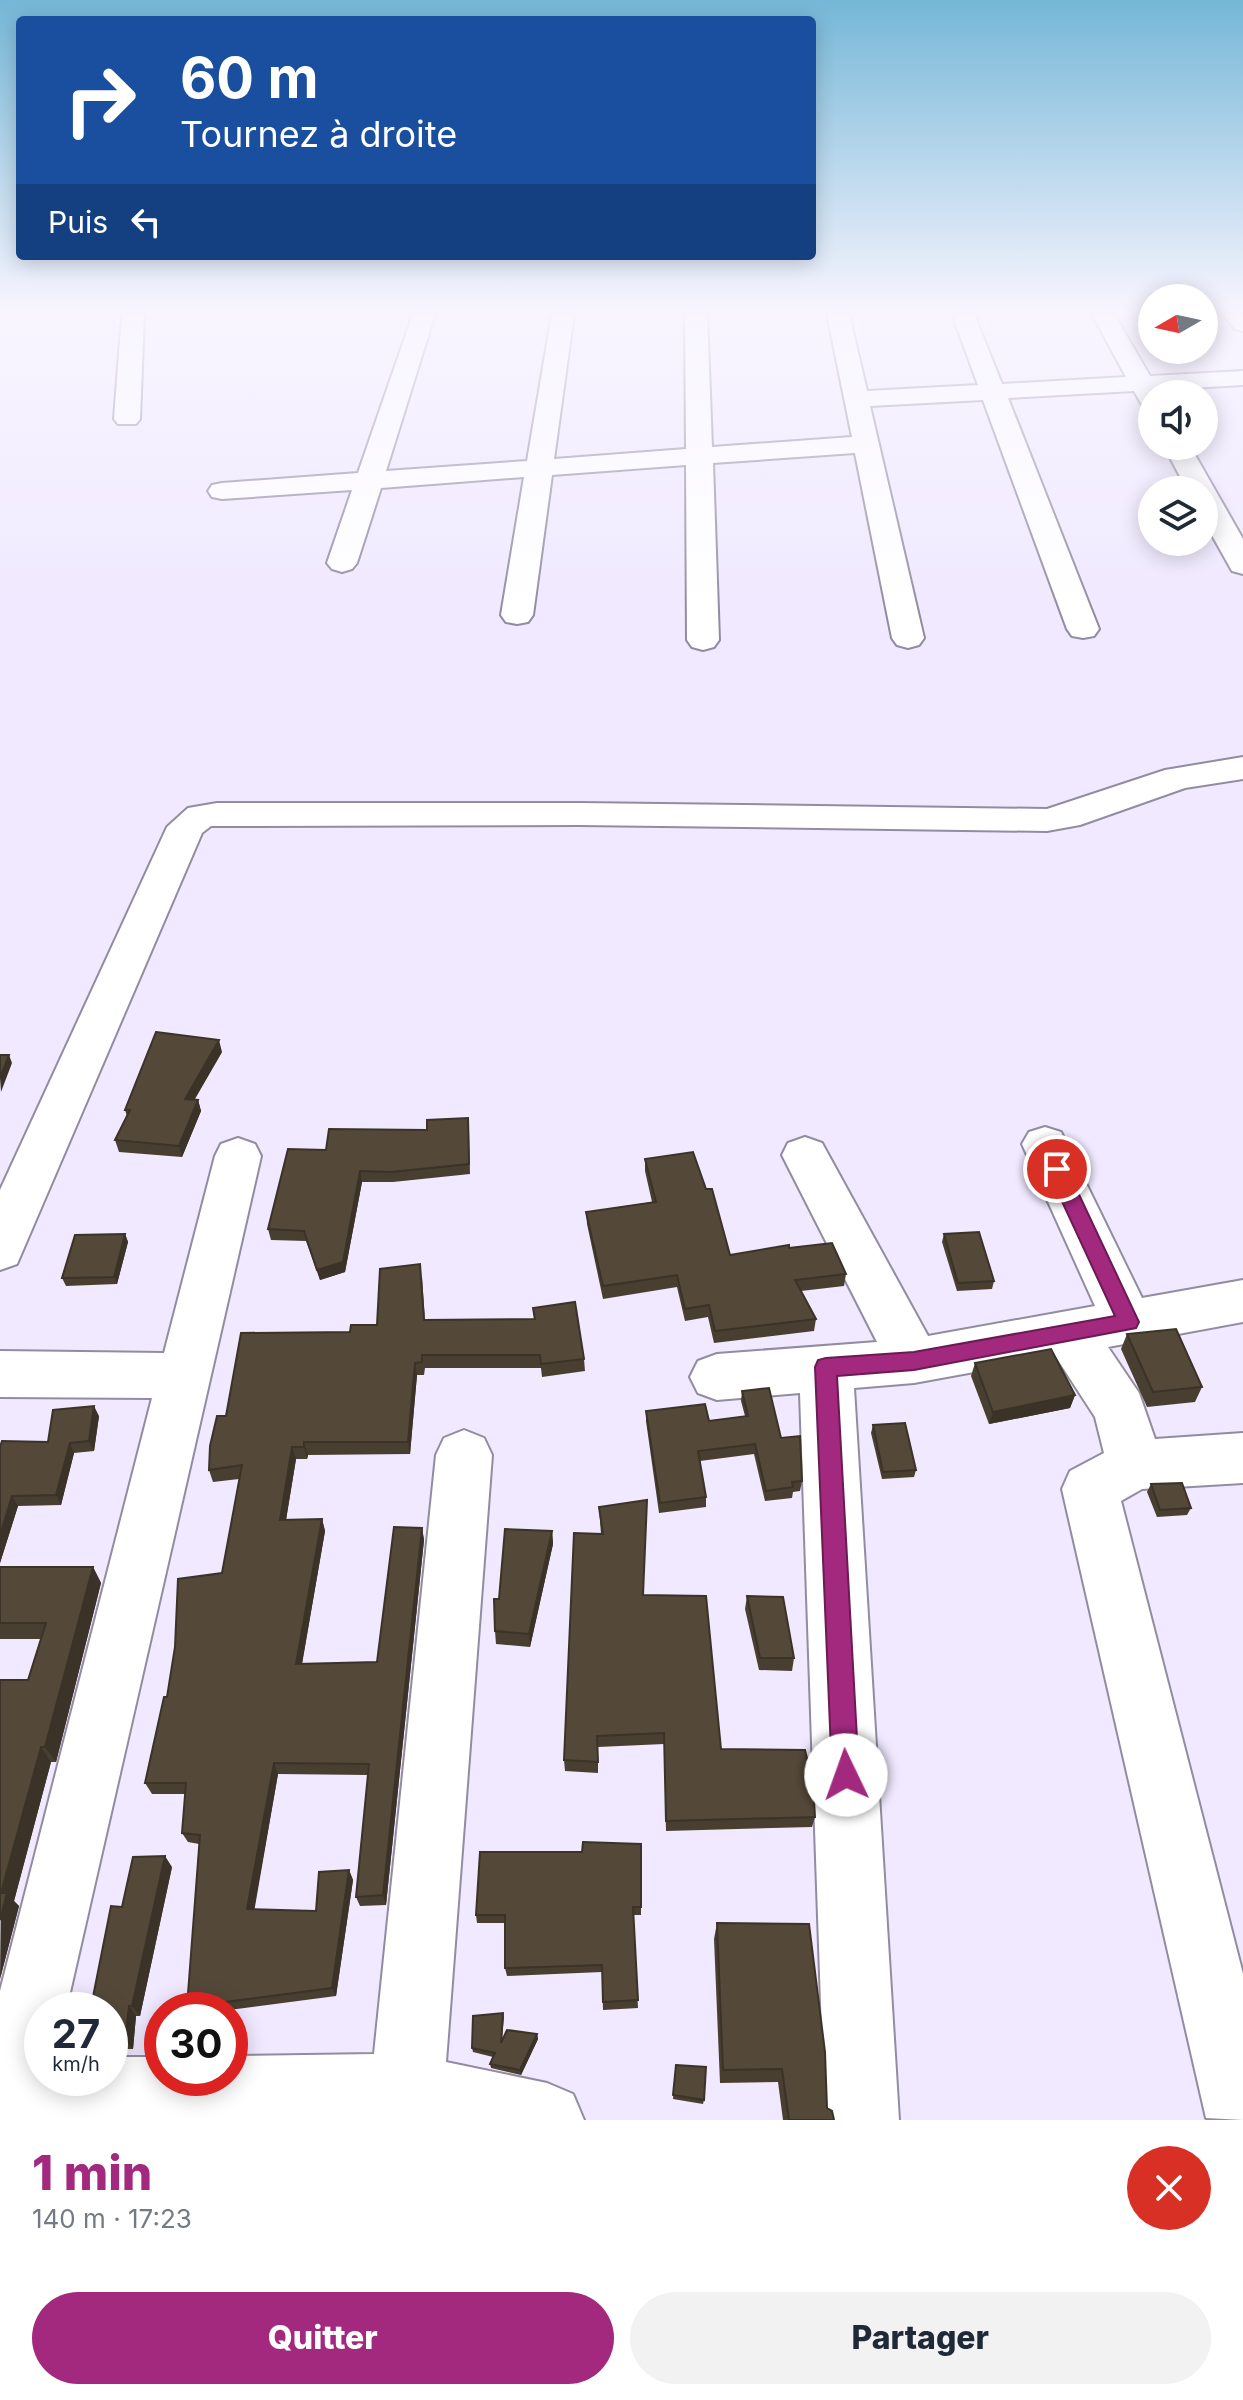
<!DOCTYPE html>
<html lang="fr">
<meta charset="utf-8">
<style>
body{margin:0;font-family:Inter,sans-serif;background:#f2f2f3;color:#1f2937;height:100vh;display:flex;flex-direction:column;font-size:30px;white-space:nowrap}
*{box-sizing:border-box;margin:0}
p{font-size:26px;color:#747a83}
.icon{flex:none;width:44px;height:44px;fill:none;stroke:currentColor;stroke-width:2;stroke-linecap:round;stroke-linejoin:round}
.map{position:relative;height:2120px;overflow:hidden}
.details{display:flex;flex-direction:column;background:#fff;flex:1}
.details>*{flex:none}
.top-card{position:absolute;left:16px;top:16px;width:800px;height:244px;border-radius:8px;box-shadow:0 4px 20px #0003;background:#1a4fa0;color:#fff;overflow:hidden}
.needle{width:52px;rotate:261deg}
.fabs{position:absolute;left:1138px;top:284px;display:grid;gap:16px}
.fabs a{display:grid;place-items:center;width:80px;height:80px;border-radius:50%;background:#fff;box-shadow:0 4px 20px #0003;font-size:40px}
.speed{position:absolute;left:24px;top:1992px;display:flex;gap:16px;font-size:40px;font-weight:700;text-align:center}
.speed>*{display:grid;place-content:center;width:104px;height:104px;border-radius:50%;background:#fff;box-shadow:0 4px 20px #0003;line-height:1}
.speed small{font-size:20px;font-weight:400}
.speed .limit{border:12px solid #d22;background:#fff;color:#111}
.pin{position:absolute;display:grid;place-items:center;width:68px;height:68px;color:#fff;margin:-34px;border:4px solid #fff;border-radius:50%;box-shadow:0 2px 8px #0007}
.me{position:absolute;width:88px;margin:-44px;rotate:357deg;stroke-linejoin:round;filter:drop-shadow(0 0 6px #0008)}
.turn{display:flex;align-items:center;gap:28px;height:168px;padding:0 32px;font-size:36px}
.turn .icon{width:104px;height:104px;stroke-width:2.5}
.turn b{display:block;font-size:56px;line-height:68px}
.then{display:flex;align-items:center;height:76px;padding:0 32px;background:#0003;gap:16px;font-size:30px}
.round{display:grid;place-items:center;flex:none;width:84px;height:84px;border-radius:42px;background:#f2f2f3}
.overview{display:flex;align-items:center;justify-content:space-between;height:136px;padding:0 32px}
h1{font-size:48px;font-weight:800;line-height:60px;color:#a3297f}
.button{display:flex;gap:16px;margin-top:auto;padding:16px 32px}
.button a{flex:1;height:92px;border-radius:48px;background:#a3297f;color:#fff;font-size:32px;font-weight:800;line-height:92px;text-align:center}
.button a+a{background:#f2f2f3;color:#1f2937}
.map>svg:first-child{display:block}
</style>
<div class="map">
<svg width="1243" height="2120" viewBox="0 0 1243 2120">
<rect width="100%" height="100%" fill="#f0e9ff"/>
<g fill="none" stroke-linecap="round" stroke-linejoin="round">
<g stroke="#928ca0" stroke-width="4">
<path id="minor" d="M122,314H144L140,419L136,424H118L114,419Z
M413,314H435L386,471L527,461L552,314H574L554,459L686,449L685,314H707L712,447L852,437L827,314H849L867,391L978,385L952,314H974L1002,384L1126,377L1092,314H1114L1150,376L1243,371V385L1158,390L1160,394H1152V410L1143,407L1134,391L1008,398L1099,629L1094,636L1083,638L1072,636L1067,629L983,400L870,406L924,638L919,645L908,648L897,645L892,638L855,453L713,463L719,640L714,647L703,650L692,647L687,640L686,465L552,475L533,615L528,622L517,624L506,622L501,615L524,477L381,488L357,563L352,569L342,572L332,569L327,563L352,490L222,499L212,497L208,491L212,485L222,483L358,473Z
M1222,314H1243V331L1235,329Z
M1164,446H1190L1243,539V574L1232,571L1204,521V490H1187Z
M1243,757V779L1185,788L1080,825L1047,831L579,825L211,826L202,833L17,1264L0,1270V1190L167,827L188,808L217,803H579L1047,809L1165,770Z
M1045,1127L1061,1132L1142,1298L1243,1280V1322L1108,1347L1139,1393L1155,1439L1243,1433V1483L1142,1489L1121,1501L1243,1974V2120L1206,2118L1062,1489L1070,1471L1104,1453L1095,1417L1056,1357L914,1383L854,1388L899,2120H825L800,1393L717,1400L698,1393L690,1377L698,1361L717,1354L877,1342L782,1155L788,1143L805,1137L822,1143L928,1336L1095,1306L1022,1144L1029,1132Z
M238,1138L255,1144L261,1156L66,2010H42V2078H110V2057H162V2078H230V2056L374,2054L436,1455L444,1438L464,1430L484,1438L492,1455L446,2062L547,2083L573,2094L584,2120H0V1991L152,1398L0,1397V1351L164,1353L215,1156L221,1144Z"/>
</g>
<use href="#minor" fill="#fff" fill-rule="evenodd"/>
</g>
<path fill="#483f31" d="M222,1052L195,1099L198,1100L201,1111L182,1157L119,1152L115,1140L127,1116L125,1110Z
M469,1128L470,1174L393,1182H362L345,1272L320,1280L306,1241L271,1240L268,1229L326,1150L427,1130Z
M645,1159L706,1189L730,1255L789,1248L846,1274L844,1286L801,1291L816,1319L814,1331L714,1343L708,1317L685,1321L677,1287L603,1299L587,1224L586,1212L652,1202L645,1171Z
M125,1234L128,1242L117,1284L66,1286L62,1278Z
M944,1234L994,1281L992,1289L957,1291L942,1242Z
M422,1277L425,1320L534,1319L533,1308L584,1359L585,1371L542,1377L541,1368H425L424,1375H417L410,1454L308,1455L307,1459H296L286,1520L322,1519L325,1531L302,1664L377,1662L422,1528L424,1540L386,1905L360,1906L356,1897L368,1775L278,1774L254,1909L316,1911L349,1870L353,1880L336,1996L229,2010H189L187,2007L199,1844L188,1842L182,1833L185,1794H152L145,1783L167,1697L222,1573L239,1479L213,1482L209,1470L226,1416L350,1332L377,1325Z
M1127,1334L1202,1387L1195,1402L1147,1407L1121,1349Z
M975,1363L1075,1395L1070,1408L989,1424L971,1376Z
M742,1391L781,1438L802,1481L800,1491L793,1492L792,1498L765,1501L754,1454L700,1461L706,1497V1507L659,1513L646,1421V1411L709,1421L745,1416L741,1401Z
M99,1416L94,1451L74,1453L61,1505L18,1506L0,1563V1447L48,1442Z
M873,1425L916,1470L914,1477L882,1479L871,1433Z
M1151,1484L1191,1508L1187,1515L1157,1517L1147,1492Z
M599,1507L721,1749L815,1817L812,1827L666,1831L664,1744L598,1747V1773L565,1771L564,1760L601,1534Z
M552,1531L553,1544L530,1647L496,1644L495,1631L499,1599Z
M0,1567H93L101,1583L56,1762H51L14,1901L19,1906L0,1979L28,1680L41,1639H0Z
M747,1596L794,1658L792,1671L759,1670L745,1609Z
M641,1844V1915H633L638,2008L603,2010L602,1972L507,1976L505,1968V1923H477L476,1915L582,1852Z
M172,1867L140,2016H136L133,2049H110V2010H94L91,2007L122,1907Z
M717,1923L827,2108L834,2120H783L778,2082L720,2083L714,1939Z
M503,2013L504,2017L502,2039L537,2034L538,2039L521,2075L491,2068L490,2064L493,2057L473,2052L472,2048Z
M676,2065L704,2100L703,2104L673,2099Z"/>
<path fill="#3b3328" d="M219,1040L222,1052L188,1110L185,1099Z
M9,1055L12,1063L1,1092L0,1078Z
M198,1100L201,1111L182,1157L179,1146Z
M360,1171L362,1182L345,1272L320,1280L317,1270Z
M125,1234L128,1242L117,1284L114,1277Z
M415,1363L417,1375L410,1454L408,1442Z
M1075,1395L1070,1408L989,1424L993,1412Z
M94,1406L99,1416L94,1451L89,1441Z
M304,1442L308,1455L307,1459L304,1447Z
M70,1443L74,1453L61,1505L56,1495Z
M292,1447L296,1459L284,1532L280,1520Z
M12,1496L18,1506L0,1563V1535Z
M322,1519L325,1531L300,1675L296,1664Z
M422,1528L424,1540L386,1905L383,1895Z
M552,1531L553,1544L530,1647L529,1634Z
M93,1567L101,1583L56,1762L45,1747Z
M41,1747L51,1762L14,1901L19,1906L0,1979L1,1893Z
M274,1763L278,1774L253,1918L247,1909Z
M165,1856L172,1867L140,2016L132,2006Z
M349,1870L353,1880L336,1996L332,1988Z
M129,2006L136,2016L133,2049L125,2040Z
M537,2034L538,2039L521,2075L520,2070Z"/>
<path fill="#544939" stroke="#3b3328" stroke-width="2" d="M156,1032L219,1040L185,1099L198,1100L179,1146L115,1140L130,1110H125Z
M0,1055H9L0,1078Z
M468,1118L469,1164L391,1172L360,1171L343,1262L317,1270L304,1231L268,1229L288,1149L326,1150L329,1129L427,1130V1120Z
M693,1152L706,1189H712L730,1255L789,1245V1248L832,1243L846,1274L795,1280L816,1319L715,1331L709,1305L685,1309L677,1275L603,1286L586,1212L656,1202L645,1159Z
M979,1232L994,1281L958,1283L944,1234Z
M125,1234L114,1277L62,1278L75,1235Z
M420,1264L424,1320L535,1319L533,1308L575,1302L584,1359L541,1364L540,1355H422V1362L415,1363L408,1442H304V1447H292L280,1520L322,1519L296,1664L377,1662L394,1527L422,1528L383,1895L356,1897L369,1764L274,1763L247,1909L316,1911L319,1872L349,1870L332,1988L187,2007L200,1835L182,1833L186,1783H145L164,1697H167L175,1647L178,1579L222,1573L242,1465L209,1470L210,1446L217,1416H226L241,1333L350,1332L351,1325H377L380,1269Z
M1176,1329L1202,1387L1153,1392L1127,1334Z
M1051,1349L1075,1395L993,1412L975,1363Z
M769,1388L781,1438L800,1436L802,1481L792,1482L793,1487L766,1491L755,1444L698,1451L706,1497L660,1503L646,1411L705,1404L709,1421L748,1416L742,1391Z
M94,1406L89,1441L70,1443L56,1495L12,1496L0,1535V1447L2,1441L48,1442L53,1410Z
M905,1423L916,1470L883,1472L873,1425Z
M1182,1483L1191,1508L1160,1510L1151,1484Z
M647,1500L643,1595L706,1596L721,1749L805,1750L813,1783L815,1817L666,1821L664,1733L597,1736L598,1762L564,1760L574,1533L603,1534L599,1507Z
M505,1529L552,1531L529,1634L495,1631L494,1599H499Z
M0,1567H93L45,1747H41L1,1893H7L0,1920V1680H28L46,1623H0Z
M747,1596L783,1597L794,1658H760Z
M583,1842L641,1844V1907H633L638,2000L603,2002L602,1965L505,1968V1915H476L480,1852H582Z
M165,1856L132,2006H129L125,2040H110V2010H97V2007H91L111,1906L122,1907L133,1857Z
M717,1923L809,1924L825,2052L827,2108L832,2111L834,2120H789L782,2069L723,2070Z
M503,2013L501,2043L507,2030L537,2034L520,2070L490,2064L495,2053L472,2048L473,2016Z
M676,2065L706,2067L704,2100L673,2095Z"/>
<linearGradient id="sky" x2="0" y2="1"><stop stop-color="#75b7d7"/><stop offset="0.51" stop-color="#f8f5ff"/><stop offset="1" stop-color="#f8f5ff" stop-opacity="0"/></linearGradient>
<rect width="1243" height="611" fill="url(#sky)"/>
<path fill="#a3297f" stroke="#6a1b53" stroke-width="2" d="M1057,1162L1064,1164L1067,1169L1139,1322L1136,1328L914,1370L837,1376L859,1775L855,1784L846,1788L836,1784L832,1775L815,1367L818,1360L826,1358L914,1352L1115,1316L1047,1169L1050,1164Z"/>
</svg>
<div class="fabs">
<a><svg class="needle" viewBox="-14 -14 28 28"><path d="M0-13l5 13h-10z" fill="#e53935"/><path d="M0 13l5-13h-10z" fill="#747a83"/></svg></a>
<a><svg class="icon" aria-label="sound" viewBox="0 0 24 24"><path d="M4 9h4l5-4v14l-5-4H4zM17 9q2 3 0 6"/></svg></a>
<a><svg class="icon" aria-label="layers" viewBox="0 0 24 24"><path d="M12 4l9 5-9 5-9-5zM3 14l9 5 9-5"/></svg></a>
</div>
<div class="speed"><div>27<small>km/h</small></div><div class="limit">30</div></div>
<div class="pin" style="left:1057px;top:1169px;background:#d93025"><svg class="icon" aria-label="arrive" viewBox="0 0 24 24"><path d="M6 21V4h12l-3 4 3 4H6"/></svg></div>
<svg class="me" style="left:846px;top:1775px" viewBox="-20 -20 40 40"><circle r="19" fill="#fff"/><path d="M0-13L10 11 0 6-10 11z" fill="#a3297f"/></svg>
<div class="top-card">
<div class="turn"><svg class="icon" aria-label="right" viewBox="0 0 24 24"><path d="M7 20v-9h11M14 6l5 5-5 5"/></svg><div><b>60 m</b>Tournez à droite</div></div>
<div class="then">Puis<svg class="icon" aria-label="left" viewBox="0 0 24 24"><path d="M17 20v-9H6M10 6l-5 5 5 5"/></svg></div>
</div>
</div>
<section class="details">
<div class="overview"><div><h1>1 min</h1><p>140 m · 17:23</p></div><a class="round" style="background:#d93025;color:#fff"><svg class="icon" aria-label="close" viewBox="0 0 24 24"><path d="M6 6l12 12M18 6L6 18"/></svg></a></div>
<div class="button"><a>Quitter</a><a>Partager</a></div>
</section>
